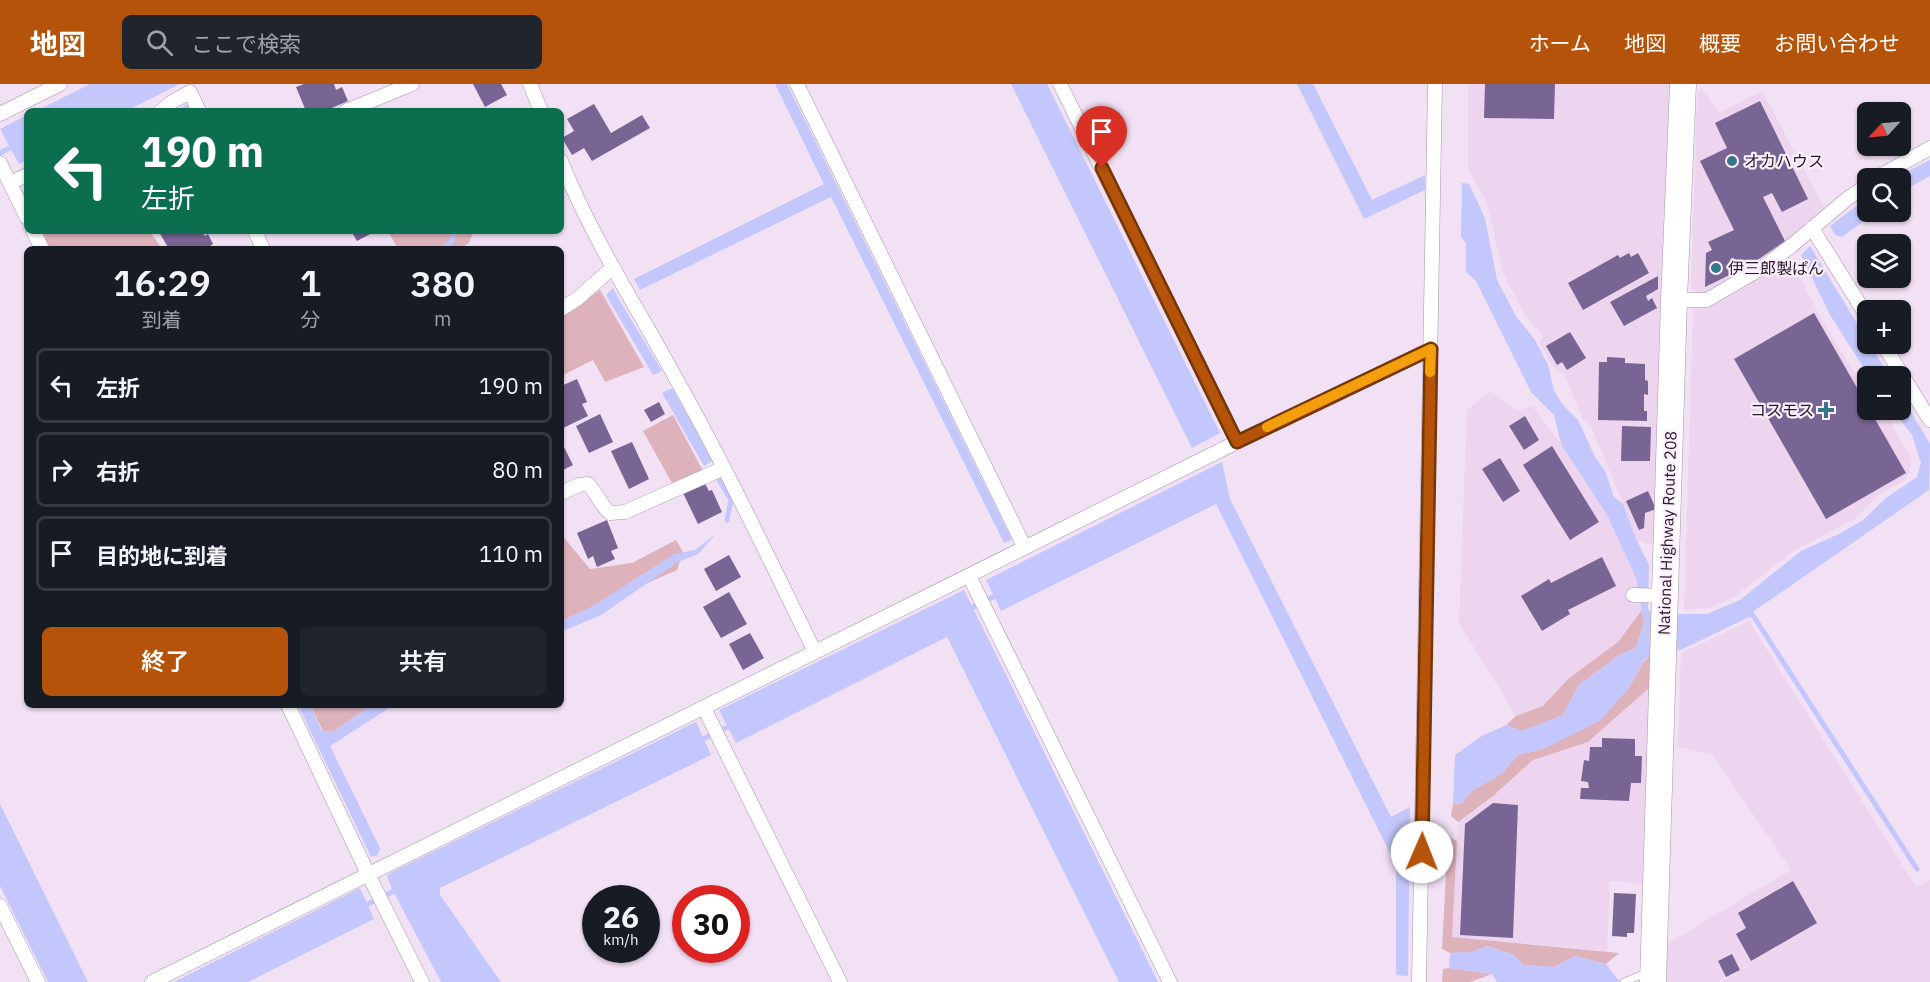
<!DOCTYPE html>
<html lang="ja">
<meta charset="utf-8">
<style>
body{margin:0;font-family:"IBM Plex Sans","Noto Sans JP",sans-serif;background:#20242c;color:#f1f3f6;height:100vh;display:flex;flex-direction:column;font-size:22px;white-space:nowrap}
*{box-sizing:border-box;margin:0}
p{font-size:20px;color:#9ea1a6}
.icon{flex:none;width:33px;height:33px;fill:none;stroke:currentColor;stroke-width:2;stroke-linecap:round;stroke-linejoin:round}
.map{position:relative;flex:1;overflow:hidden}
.sheet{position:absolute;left:24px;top:162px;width:540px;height:462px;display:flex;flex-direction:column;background:#171b24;border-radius:9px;box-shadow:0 2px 4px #0004}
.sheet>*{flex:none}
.banner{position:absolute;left:24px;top:24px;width:540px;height:126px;border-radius:9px;box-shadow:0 2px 4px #0004;background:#0b6e4f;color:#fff;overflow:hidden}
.needle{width:39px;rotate:244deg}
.controls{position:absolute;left:1857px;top:18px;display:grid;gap:12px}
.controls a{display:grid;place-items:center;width:54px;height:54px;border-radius:9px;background:#171b24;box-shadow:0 2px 4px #0004;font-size:30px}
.speed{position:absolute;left:582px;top:801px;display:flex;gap:12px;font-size:30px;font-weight:700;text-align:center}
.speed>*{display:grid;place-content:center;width:78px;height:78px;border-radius:50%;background:#171b24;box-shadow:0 2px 4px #0004;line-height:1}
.speed small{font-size:15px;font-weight:400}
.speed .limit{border:9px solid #d22;background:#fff;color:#111}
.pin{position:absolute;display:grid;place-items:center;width:51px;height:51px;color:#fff;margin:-62px -26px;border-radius:50% 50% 50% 0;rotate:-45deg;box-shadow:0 0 6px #0007}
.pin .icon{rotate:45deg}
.me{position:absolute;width:66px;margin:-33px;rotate:1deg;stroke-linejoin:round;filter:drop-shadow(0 0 4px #0008)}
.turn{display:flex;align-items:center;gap:21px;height:126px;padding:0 18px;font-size:27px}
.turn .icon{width:78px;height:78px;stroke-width:2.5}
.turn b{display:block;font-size:42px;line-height:51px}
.eta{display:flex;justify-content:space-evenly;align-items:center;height:102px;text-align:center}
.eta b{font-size:36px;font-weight:600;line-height:42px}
.action{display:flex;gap:12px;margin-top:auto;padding:12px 18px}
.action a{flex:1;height:69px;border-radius:9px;background:#b45309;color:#fff;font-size:24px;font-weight:600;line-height:69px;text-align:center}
.action a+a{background:#20242c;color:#f1f3f6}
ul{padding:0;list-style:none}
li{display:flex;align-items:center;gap:18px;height:75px;margin:0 12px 9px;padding:0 6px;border:3px solid #363941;border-radius:9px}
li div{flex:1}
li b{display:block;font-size:22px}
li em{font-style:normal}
header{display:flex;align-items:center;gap:36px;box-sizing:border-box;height:84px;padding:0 30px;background:#b45309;color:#fff}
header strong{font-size:28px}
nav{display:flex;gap:33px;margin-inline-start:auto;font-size:21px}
.search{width:420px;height:54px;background:#20242c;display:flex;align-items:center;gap:15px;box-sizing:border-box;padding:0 21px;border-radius:9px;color:#9ea1a6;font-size:22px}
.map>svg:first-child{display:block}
</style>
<header>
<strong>地図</strong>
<div class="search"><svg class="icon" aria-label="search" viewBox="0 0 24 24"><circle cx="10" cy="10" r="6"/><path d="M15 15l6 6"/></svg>ここで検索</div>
<nav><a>ホーム</a><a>地図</a><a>概要</a><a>お問い合わせ</a></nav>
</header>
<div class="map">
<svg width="1930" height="898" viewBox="0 0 1930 898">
<rect width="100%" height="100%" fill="#f2e0f4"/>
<path fill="#eed5ef" d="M1468,0H1672L1657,463L1636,455L1623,420L1591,342L1582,334L1565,292L1552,282L1539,257L1544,253L1525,231L1503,189L1487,119L1468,84Z
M1701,4L1719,29L1762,7L1825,125L1772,171L1707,209L1691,206L1697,12Z
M1789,172L1822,236L1858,295L1867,306L1868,326H1884L1912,376L1910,389L1901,399L1881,409L1855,435L1793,467L1734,513L1709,524L1684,526L1693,225L1707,222L1775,185Z
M1491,307L1516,327L1532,322L1561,360L1607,431L1636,494L1642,526L1618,558L1568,595L1543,622L1516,632L1459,539L1467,326Z
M1749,537L1916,803L1930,796V898H1721L1776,865L1717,898H1666L1667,860L1791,786L1713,671L1678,663L1681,569Z
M1649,604L1648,721L1644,800L1610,797L1607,867L1452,853L1458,738L1493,712L1533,676L1588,658Z"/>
<path fill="#ddb2bb" d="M42,147H152L151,149L162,165H50Z
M388,147H470L472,151L469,159L459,165H398Z
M600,206L644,283L605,298L593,276L561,292V233Z
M673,331L703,387L673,401L643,347Z
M561,450L590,485L632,479L676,456L683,468L677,486L561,537Z
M1642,526L1644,539L1636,564L1619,571L1579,601L1563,631L1522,647L1506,641L1516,632L1543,622L1568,595L1618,558Z
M1650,573L1649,604L1588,658L1533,676L1493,712L1458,738L1451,732L1453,720L1462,719L1473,706L1501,690L1518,671L1545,664L1629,604L1644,577Z
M310,621H372L334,647H323Z
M1448,753L1457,757L1452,853L1619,869L1606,880L1575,872L1554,883L1522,881L1514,871L1488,862L1471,868L1450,869L1442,865Z
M1449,884L1492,890L1470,898H1442L1443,885Z"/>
<path fill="#c4c7fb" d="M90,0H180L126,27H36Z
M775,0H787L1012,456L1004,459L831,113L640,206L634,195L824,100Z
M1011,0H1047L1220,349L1192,364Z
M1297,0H1313L1372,116L1425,91V106L1364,135Z
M27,31V76L19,80L0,45Z
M1930,76V92L1901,108L1900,94H1895Z
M1462,99L1469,100L1485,134L1497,196L1516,232L1535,256L1548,281L1554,307L1563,321L1578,336L1595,373L1605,387L1614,413L1623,420L1636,455L1649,481L1648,525L1655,530H1707L1740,516L1801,467L1841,449L1863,436L1886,414L1917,393L1921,379L1912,351L1893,326H1900L1901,311L1930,360L1929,406L1754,527V533H1749L1683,565L1650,573L1644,576L1629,604L1600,637L1545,664L1518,671L1501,690L1473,706L1462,719L1453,720L1455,671L1480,653L1506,641L1522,647L1563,631L1579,601L1619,571L1636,564L1644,539L1636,494L1607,431L1561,360L1554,331L1531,308L1476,197L1466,188V159L1461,153Z
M1867,114L1868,128H1876L1842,153L1835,151L1830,142Z
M1810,162L1867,256L1868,260H1870L1889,292H1869L1830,231L1801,171Z
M613,204L617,212L662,287L653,291L606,211Z
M672,304L713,376L704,382L662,309Z
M1222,378L1230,415L1391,733L1410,723L1408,892L1396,891V781L1216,420L1001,527L986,496Z
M716,450L698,470L678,478L601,531L561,548V537L593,522L674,470L695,466Z
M964,506L1158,898H1119L947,553L736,659L719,626Z
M298,621H310L322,647H334L372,621H394L330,662L380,764L378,771L371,773Z
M696,638L711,671L440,804V811L501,898H441L393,807L387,792L390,789Z
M0,720L88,898H48L0,802Z
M360,804L374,835L248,898H174Z
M1488,862L1514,871L1523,881L1554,883L1575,872L1606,880L1620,898H1497L1492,890L1449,884L1450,869L1471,868Z"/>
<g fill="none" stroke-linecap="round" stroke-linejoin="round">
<path stroke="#c4c7fb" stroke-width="5" d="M186,23L188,27
M0,69L27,55
M443,165L453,156V147
M717,392L731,416L727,436
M967,526L999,510
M1754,533L1917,785
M697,658L732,641
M364,822L398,805"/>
</g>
<path fill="#786593" d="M304,0H334L336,6L342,3L348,17L325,27H306L296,3Z
M473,0H501L507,11L485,23Z
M1485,0H1555L1554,35L1484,34Z
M1760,17L1808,115L1782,128L1772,109L1763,113L1785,157L1750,181L1705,203L1706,169L1712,166L1708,158L1734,146L1700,77L1727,64L1715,39Z
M594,20L611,49L642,31L650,44L592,77L584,64L572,71L562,54L574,47L567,35Z
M161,147H202L205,152L208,150L213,160L210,162L213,165H169L159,148Z
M351,147H376L357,157Z
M1629,169L1631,173L1638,169L1649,189L1583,226L1568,199L1618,171L1620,174Z
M1658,192V205L1646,212L1648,217L1652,214L1657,224L1624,242L1610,218Z
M1814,229L1906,389L1826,435L1734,275Z
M1570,248L1586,274L1567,286L1562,278L1557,281L1546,262Z
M1607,273L1625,274V279L1645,280V296L1648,297V311L1644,310V327H1647V337L1598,336L1599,278H1607Z
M577,295L587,318L582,320L588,332L561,345V302Z
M659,318L665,330L651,338L644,326Z
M600,330L613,358L589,369L576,342Z
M1525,332L1539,356L1524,366L1509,342Z
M1622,342L1651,343L1650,377H1621Z
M561,357L573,381L561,387Z
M632,358L649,395L629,405L611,367Z
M1552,362L1599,438L1570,456L1523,381Z
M1500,374L1520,407L1503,418L1482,385Z
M704,398L709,407L712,406L722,428L698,440L683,409Z
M1648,407L1656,425L1645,429L1644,444L1639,446L1626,417Z
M607,436L618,464L611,467L615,475L597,483L593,472L588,475L577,449Z
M729,471L741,493L716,507L704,485Z
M1602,473L1616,502L1568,526L1570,530L1542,547L1521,512L1549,495L1551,499Z
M729,508L747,540L721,554L703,523Z
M750,549L764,574L743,586L729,560Z
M1602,654L1635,655V672H1642L1641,699H1631L1629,717L1580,715L1581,704H1589L1588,698L1581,697L1584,676L1589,677L1590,663H1602Z
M1493,719L1518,721L1513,854L1460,851L1465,740Z
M1793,797L1817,839L1751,877L1736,850L1746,844L1738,829Z
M1614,809L1636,810L1634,849H1627V853L1612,852Z
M1732,870L1740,886L1726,893L1718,877Z"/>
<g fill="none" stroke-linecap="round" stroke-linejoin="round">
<g stroke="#a695a8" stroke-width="8">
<path id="lane" d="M1624,898L1649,888"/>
</g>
<g stroke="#a695a8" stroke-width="15">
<path id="street" d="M530,0L541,27
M797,0L1025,464
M1060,0L1237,358
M161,27L172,18L190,8L199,27
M346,27L412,0
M0,30L60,0
M561,77C591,152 635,220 674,291C725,381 769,475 815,568
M0,79L27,134
M1876,94L1930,64
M10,99L27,91
M1812,144L1868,234
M33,147L42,165
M255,147L263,165
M1674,216H1707L1760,185L1790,163L1848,114L1868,101
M561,225L577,215L612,184
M1883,260L1930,336
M561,409L579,401L588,400C597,409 600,421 610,429L625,428L724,384
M969,492L1170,898
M1633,511L1665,512
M288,621L368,790L422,898
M704,624L840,898
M0,822L38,898
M152,898L1237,358L1431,265
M1419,898L1435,0"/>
</g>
<g stroke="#a695a8" stroke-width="27">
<path id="highway" d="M1653,898L1674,216L1683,0"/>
</g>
<use href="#lane" stroke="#fff" stroke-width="7"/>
<use href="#street" stroke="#fff" stroke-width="14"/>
<use href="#highway" stroke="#fff" stroke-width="26"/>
</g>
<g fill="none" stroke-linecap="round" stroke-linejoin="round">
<g stroke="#753606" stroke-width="15">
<path id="route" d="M1102,84L1237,358L1431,265L1422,768"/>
</g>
<use href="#route" stroke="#b45309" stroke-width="10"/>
<path stroke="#f59e0b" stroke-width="10" d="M1267,343L1431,265L1430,288"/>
</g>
<g fill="#36768a" stroke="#feeeff" stroke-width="2">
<circle cx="1732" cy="77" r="6"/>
<circle cx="1716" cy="184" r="6"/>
<path d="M1823 317h6v6h6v6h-6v6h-6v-6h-6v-6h6z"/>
</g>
<g text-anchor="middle" stroke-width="4.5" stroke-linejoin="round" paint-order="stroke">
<g font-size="16" fill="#231c24" stroke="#feeeff" text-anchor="start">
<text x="1744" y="83">オカハウス</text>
<text x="1728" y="190">伊三郎製ぱん</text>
<text x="1814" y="332" text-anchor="end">コスモス</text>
</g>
<g font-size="16" fill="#231c24" stroke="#feeeff">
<text transform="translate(1667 449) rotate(-88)" y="6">National Highway Route 208</text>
</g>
</g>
</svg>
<div class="controls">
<a><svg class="needle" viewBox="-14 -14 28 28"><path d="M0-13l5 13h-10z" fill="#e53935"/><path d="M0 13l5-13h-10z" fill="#9ea1a6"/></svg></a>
<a><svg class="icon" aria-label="search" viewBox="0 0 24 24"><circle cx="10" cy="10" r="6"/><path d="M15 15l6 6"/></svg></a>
<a><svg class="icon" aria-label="layers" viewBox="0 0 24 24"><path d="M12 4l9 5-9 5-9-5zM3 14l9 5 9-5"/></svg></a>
<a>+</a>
<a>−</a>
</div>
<div class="speed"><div>26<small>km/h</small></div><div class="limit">30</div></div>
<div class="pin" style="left:1102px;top:84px;background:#d93025"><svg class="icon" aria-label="arrive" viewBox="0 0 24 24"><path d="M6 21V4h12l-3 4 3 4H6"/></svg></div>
<svg class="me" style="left:1422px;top:768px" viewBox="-20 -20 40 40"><circle r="19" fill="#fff"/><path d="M0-13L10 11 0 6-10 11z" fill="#b45309"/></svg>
<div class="banner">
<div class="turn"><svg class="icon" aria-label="left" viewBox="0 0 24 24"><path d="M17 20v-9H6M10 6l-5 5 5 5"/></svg><div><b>190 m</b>左折</div></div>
</div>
<section class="sheet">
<div class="eta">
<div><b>16:29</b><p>到着</p></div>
<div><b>1</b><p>分</p></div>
<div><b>380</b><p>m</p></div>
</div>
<ul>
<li><svg class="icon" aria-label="left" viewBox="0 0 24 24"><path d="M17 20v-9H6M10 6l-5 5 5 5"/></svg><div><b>左折</b></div><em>190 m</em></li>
<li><svg class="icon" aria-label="right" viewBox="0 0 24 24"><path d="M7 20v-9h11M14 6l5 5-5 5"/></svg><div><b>右折</b></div><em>80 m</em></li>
<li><svg class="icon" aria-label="arrive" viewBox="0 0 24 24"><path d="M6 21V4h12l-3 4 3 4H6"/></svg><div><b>目的地に到着</b></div><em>110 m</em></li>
</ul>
<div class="action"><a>終了</a><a>共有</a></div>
</section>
</div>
